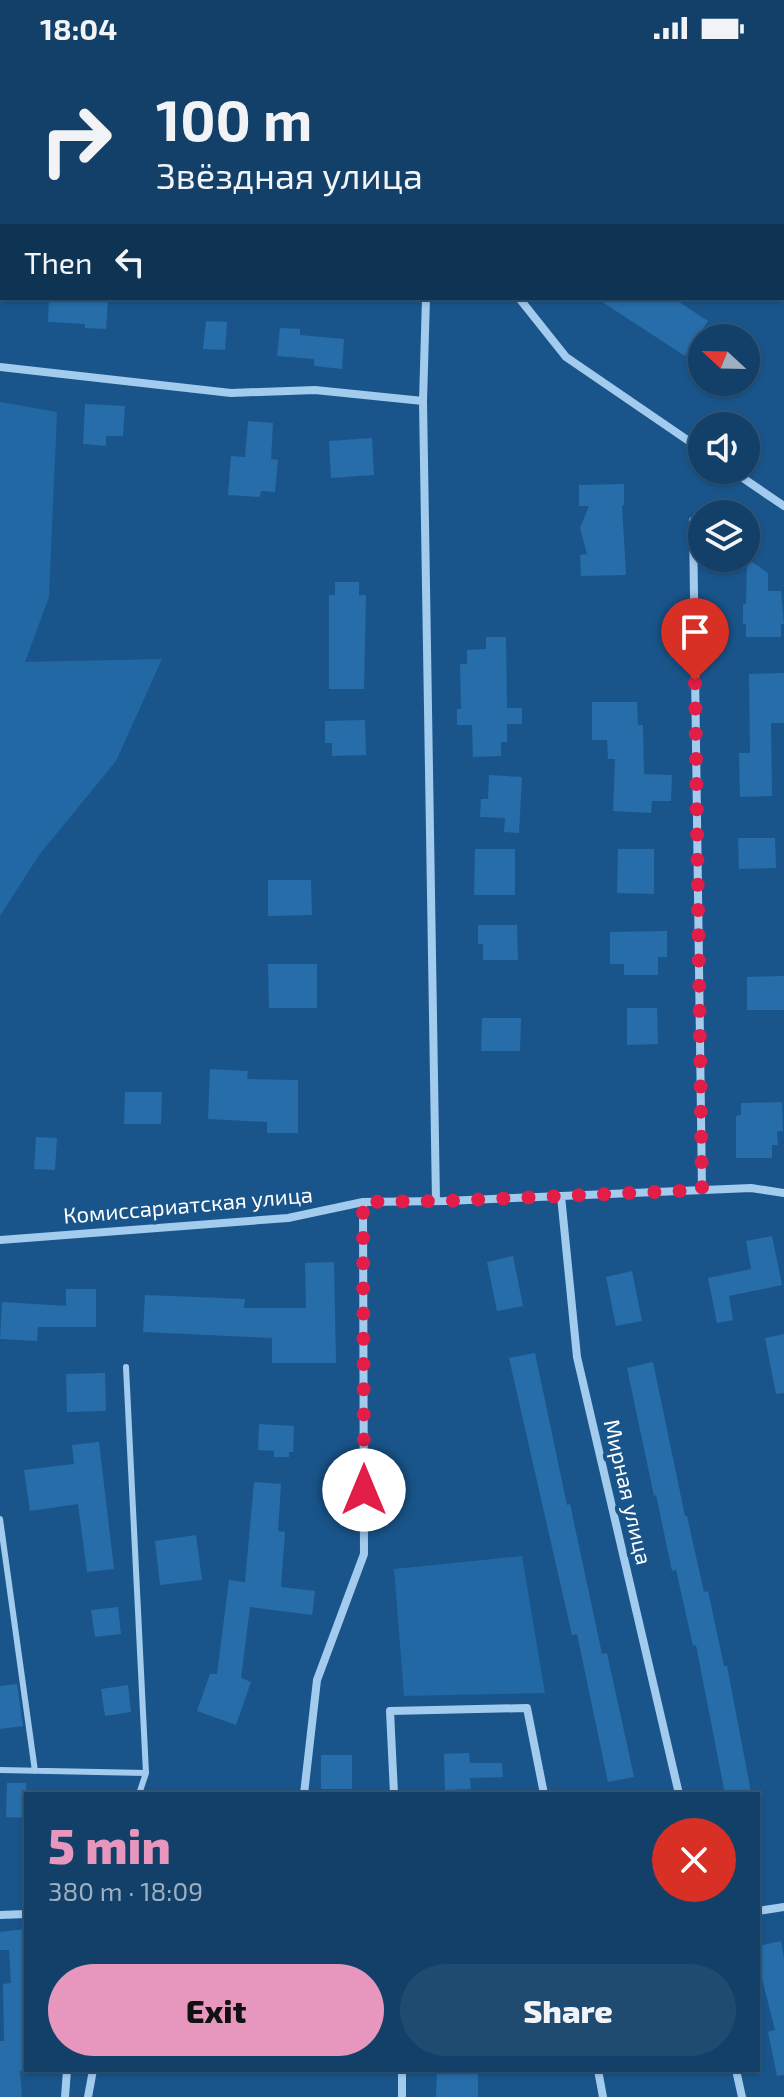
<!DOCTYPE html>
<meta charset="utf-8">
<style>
body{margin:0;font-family:"Exo 2",sans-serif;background:#204b71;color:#f1f3f6;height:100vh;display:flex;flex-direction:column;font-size:30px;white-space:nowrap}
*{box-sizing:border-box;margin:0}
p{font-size:26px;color:#9dafc0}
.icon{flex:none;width:44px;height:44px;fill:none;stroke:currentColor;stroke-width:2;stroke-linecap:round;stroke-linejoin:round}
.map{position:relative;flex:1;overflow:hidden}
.side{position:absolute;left:24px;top:1736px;width:736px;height:280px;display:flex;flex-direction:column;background:#134068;border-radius:0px;box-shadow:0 2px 6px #0004,0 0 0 2px #32597c}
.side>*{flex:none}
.banner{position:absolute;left:0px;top:0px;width:784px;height:244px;box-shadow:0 2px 6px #0004,0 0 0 2px #32597c;background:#134068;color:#f1f3f6;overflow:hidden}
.needle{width:52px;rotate:292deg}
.tools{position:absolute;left:688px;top:268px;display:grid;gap:16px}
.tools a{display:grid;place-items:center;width:72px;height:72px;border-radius:50%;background:#134068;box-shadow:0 2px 6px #0004,0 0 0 2px #32597c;font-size:40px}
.pin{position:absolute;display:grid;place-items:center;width:68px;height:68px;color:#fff;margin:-82px -34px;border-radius:50% 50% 50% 0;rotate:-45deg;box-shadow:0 0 8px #0007}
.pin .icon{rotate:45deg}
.me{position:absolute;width:88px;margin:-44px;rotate:0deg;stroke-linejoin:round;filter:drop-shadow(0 0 6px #0008)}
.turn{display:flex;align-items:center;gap:28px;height:168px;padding:0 24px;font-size:36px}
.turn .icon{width:104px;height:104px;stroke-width:2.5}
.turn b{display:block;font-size:56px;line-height:68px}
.then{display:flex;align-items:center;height:76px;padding:0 24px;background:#0003;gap:16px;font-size:30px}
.round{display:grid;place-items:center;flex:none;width:84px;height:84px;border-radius:42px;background:#204b71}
.headline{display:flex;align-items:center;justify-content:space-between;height:136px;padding:0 24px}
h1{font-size:48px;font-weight:800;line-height:60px;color:#e797bd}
.primary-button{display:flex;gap:16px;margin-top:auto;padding:16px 24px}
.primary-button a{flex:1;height:92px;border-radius:48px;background:#e797bd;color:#111;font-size:32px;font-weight:800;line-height:92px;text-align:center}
.primary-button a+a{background:#204b71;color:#f1f3f6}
.status{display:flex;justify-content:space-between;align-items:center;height:56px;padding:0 40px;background:#134068;direction:ltr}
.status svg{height:22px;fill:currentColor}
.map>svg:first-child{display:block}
</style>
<div class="status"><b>18:04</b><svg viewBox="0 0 49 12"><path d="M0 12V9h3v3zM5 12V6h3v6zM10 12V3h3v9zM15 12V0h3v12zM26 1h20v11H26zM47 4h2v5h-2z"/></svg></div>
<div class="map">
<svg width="784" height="2041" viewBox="0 0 784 2041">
<rect width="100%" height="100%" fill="#19558b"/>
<path fill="#2168a4" d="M0,346L57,356L49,541L25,606L162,603L116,705L39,799L0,860Z
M522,1500L545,1637L404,1640L394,1513Z"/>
<path fill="#276da9" d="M49,242L108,243L106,273L85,272V268L48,266Z
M596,242H673L708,265L685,300Z
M206,265L227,266L225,294L203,293Z
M280,272L300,273V279L344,283L342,313L314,310V303L277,300Z
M85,348L125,350L123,380H106V390L83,388Z
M248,365L273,367L271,403L278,404L275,436L261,435L260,441L228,439L231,400L245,401Z
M372,382L374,419L331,422L329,385Z
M624,428V449H622L626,519L581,520L580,499L587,498L580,472L589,450H579V429Z
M747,502L768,517V535H781L784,568H781V581H746V568H743V548H746Z
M335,526H359V539H366L364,633H329V539H335Z
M486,581H506L507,652H522V668H507V686H501V700L473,701L472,669H457V653H461L460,608H467V594L486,593Z
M784,617V667H771L772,740L740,741L739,697H750L749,618Z
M592,646H637L638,669H643L644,718L672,719L671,745H652L651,757L613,755L615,703H608L607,684H592Z
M365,664L366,699L332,700V687H325V665Z
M489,719L522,721L519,777L504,776L505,762L480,761L481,743H488Z
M738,782H775L776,812L739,813Z
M475,793H515V839H474Z
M618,793H654V838L617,837Z
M268,824H311L312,859L268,860Z
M478,869H517L518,904H483V888H478Z
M667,875V901H658V919H624V908H610V876Z
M268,908H317V952H269Z
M784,920V954H747V921Z
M627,952H657L658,988L627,989Z
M482,962H521L520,995H481Z
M210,1013L248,1015L247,1023L298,1024V1077H267V1066L208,1063Z
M125,1036H162L161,1068H124Z
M782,1046L783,1075H777L778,1089H772V1102H736V1060L741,1059V1047Z
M36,1081L57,1082L55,1114L34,1113Z
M772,1180L782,1229L729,1240L733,1264L717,1267L708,1222L751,1213L746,1185Z
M513,1200L523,1250L497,1255L487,1206Z
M334,1206L336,1307H272V1282L143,1276L145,1239L245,1243L244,1252H306L305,1207Z
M632,1215L642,1265L616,1270L606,1221Z
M66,1233H96V1271H38L37,1285L0,1283L2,1246L66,1250Z
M784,1278V1337L776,1338L765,1282Z
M535,1297L567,1449L570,1448L602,1598L607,1597L634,1721L608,1726L577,1578L572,1579L509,1302Z
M653,1306L685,1460H687L704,1536L708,1535L724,1610H727L751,1736L725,1738L696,1589L693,1590L676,1514L672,1515L656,1439L654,1440L627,1312Z
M105,1317L106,1355L67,1356L66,1318Z
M259,1368L294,1370L293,1396H289V1401H274V1395L258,1394Z
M99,1386L114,1513L87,1516L78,1448L30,1455L24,1414L74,1408L72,1389Z
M254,1426L281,1428L278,1475L285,1476L281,1531L315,1535L312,1559L250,1551L241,1622L251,1626L236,1669L197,1655L210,1618H217L229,1524L245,1526Z
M196,1479L202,1524L160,1529L155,1485Z
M118,1551L121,1578L95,1581L91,1554Z
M17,1628L23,1670L0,1673V1630Z
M128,1629L131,1656L105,1660L101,1633Z
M469,1697L470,1707H502L503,1721L470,1722L471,1733L445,1734L444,1698Z
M321,1699H352V1733H321Z
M7,1727H26V1762L6,1761Z
M26,1873V1962H23L26,2015H20L22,2041H0V1985H4L3,1928L11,1927L9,1894H0V1876Z
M781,1885L784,1902V2019L777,2020L768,1976L775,1974L758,1907V1890Z
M437,2014H478V2041H436Z"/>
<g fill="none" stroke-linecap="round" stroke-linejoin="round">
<path stroke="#a3cbee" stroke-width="6" d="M126,1311L146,1717L139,1738
M0,1463L35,1715
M0,1714L146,1717"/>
<path stroke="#a3cbee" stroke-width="8" d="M120,0L123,2
M499,2L500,0
M0,152H2
M426,242L423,345L436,1145
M519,242L566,301L702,394
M0,311L231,337L315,334L423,345
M731,414L784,450
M693,465L702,1134
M561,1140L577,1301L679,1738
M363,1146L445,1145L751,1132L784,1137
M0,1184L288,1162L363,1146L364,1498L317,1624L304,1738
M394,1738L390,1655L527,1652L544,1738
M758,1855L784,1851
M0,1859L26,1858
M598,2014L603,2041
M736,2014L742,2041
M65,2041L67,2014
M88,2041L93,2014
M402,2041V2014"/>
</g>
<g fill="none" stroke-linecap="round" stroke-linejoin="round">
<path stroke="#e11d48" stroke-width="14" stroke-dasharray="0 25.2" d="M364,1434L363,1146L445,1145L702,1134L695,624"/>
</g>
<g text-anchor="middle" stroke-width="8" stroke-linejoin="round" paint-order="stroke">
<g font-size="22" fill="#fff" stroke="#19558b">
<text transform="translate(188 1149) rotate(-5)" y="8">Комиссариатская улица</text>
<text transform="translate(628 1436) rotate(77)" y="8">Мирная улица</text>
</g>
</g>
</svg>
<div class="tools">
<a><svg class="needle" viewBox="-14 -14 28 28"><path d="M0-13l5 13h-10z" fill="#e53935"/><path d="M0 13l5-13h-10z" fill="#9dafc0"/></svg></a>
<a><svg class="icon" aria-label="sound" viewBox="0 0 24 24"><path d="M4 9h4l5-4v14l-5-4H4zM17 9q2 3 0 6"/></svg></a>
<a><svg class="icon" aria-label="layers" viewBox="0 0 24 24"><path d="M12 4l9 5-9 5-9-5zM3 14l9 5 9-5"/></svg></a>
</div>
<div class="pin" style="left:695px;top:624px;background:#d93025"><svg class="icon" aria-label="arrive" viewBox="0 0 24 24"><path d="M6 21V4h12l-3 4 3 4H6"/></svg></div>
<svg class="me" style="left:364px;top:1434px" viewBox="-20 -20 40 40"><circle r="19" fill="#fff"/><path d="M0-13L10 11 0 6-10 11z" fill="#e11d48"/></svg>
<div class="banner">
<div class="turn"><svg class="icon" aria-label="right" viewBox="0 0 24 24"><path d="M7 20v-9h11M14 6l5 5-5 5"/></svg><div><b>100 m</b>Звёздная улица</div></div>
<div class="then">Then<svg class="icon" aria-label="left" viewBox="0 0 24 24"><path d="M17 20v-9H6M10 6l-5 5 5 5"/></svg></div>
</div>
<section class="side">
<div class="headline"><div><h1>5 min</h1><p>380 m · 18:09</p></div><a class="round" style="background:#d93025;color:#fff"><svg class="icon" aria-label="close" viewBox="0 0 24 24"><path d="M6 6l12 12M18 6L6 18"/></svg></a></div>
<div class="primary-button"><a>Exit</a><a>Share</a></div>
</section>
</div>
